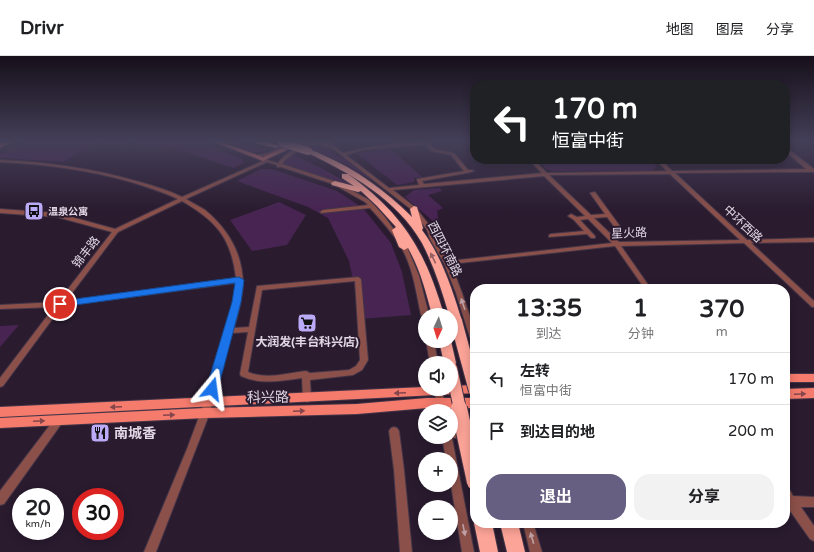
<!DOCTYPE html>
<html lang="zh">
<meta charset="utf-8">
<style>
body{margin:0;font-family:"Varela Round","Noto Sans SC",sans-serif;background:#f2f2f2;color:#202124;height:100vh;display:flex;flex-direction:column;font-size:15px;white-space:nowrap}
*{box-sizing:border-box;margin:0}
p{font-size:13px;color:#757577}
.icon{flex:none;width:22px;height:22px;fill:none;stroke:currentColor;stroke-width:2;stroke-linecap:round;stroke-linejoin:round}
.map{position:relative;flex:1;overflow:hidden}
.side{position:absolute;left:470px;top:228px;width:320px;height:244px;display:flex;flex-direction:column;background:#fff;border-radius:16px;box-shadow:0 2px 10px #0003}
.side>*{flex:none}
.banner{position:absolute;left:470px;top:24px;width:320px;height:84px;border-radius:16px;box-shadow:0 2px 10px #0003;background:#202124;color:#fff;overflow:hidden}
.needle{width:26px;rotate:184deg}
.controls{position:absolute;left:418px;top:252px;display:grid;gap:8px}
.controls a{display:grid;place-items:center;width:40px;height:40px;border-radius:50%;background:#fff;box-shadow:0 2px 10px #0003;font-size:20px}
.speed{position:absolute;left:12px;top:432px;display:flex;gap:8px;font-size:20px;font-weight:700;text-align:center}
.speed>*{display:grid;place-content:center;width:52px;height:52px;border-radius:50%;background:#fff;box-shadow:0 2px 10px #0003;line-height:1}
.speed small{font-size:10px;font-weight:400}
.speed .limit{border:6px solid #d22;background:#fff;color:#111}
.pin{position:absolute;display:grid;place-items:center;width:34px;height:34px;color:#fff;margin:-17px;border:2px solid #fff;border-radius:50%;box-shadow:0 1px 4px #0007}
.me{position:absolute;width:44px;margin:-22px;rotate:16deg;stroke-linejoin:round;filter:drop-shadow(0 0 3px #0008)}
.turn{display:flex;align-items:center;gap:14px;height:84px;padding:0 16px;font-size:18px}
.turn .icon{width:52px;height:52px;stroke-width:2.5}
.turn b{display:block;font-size:28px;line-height:34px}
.eta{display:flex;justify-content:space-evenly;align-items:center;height:68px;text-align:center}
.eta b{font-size:24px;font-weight:700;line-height:28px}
.primary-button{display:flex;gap:8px;margin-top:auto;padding:8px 16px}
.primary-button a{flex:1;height:46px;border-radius:16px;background:#665f82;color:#fff;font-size:16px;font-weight:700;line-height:46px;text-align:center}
.primary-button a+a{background:#f2f2f2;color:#202124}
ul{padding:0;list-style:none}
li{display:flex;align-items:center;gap:12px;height:52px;padding:0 16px;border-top:1px solid #e0e0e0}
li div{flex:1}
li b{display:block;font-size:15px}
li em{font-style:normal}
header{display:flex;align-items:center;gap:24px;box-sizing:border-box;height:56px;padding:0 20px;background:#fff;border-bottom:1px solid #e0e0e0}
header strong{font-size:19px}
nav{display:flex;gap:22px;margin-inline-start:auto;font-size:14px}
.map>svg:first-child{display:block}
</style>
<header>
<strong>Drivr</strong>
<nav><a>地图</a><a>图层</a><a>分享</a></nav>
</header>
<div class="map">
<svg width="814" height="496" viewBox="0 0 814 496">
<rect width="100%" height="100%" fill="#2a1b2f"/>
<path fill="#472452" d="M24,86H131L127,89L95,87L63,106L0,102V98Z
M140,86H200L242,103L244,107L233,112L178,93L141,90Z
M225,86H237L268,93C256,102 238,90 225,86Z
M323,88L338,100L349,105L374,126L347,109L308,92L315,89Z
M390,92L422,121L414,122V126L397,129L356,97Z
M293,99C316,109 338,120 358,134L347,129L283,109L284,103Z
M537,103H649L657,111L652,114L553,115L546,113Z
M261,113H272L337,135L363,152L391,187L402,216L411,259L361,263L349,205L328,162L308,151L237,125Z
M440,132L442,135L428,139L443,152L437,155L439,167H435L405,141L414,134Z
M279,146L306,159L287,189L252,195L230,164Z
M19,269L0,291V270Z"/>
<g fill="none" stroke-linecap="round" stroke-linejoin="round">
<g stroke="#443548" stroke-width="2">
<path id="minor" d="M292,86H297L271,99L256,101L254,100L268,97Z
M314,86L326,87L325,86H329L343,97C371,90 401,86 430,86L429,87L434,93L454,97L468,114H472L474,115L467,117L422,125L424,128L542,117L528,103H533L547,117L667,115L655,103H660L672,115L806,113L785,95V92H787L814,113V116L675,117L747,184L814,182V186L751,187L814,245V251H812L744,187L621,190L651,233H645L615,190L451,208L462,237L475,275V289L472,288L456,237L444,207L430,183L427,174L412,154L332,92C327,92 324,89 319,88C308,88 288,99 282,108L337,126L369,144L374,149L384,160L407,191L419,220L429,259H425V261L421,259C416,236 413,211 401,191C393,177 381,164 370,152L321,157L320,156L323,154L368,149L365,146L333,128L281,111H277V109L267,106L186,143C192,147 199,150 205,154C228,173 243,198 243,229C242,244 238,258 234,272L249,271L257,230L358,221L361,223L368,304L362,314L353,319L310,324L311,342L310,345L307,346L304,345L303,342L302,322C281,325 261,329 241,320L240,318L248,276L232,277L209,359L156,496H144L187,393L203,350L231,256L235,238L236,227L62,250L3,330L0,331V322L54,251L0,253V249L58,246L112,176L57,161L0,157V153L57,157L115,173L178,143C163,136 147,131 131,126C89,114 44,108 0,106V104C46,106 91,112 136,125C151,129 168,134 182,141L263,105L260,104V102L278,107C287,95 301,90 314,86ZM425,88L431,95L451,99L464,115L417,123V124L419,129L389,132L346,99L363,94ZM670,118L740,184L619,186L594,162L607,161L622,181H626L627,180L595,136L590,137L605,158L591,159L549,119ZM544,120L585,160L577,161L571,158L568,160L574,164L584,175L551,178L549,179V181L587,178L591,182H595V180L580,164L588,163L612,187L449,205L436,183L433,174L416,152L393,134ZM182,145C216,165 231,181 236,222L66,245L118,176ZM355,225L360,304L356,310L349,314L310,317L306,315C288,317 266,324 248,316L262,234Z
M426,285H434L438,307H430Z
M434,333H442L446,355H438Z
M59,360L62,361L64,364L62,367L4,448L0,449V435L56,361Z
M394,371L397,372L399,375L404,414L412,496H400L394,414L389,375L391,372Z
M475,373V381L452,382L474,496H462L451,429V403H446L442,381H451V374Z
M785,432L789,433L793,440L814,441V451H801L814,470V485L810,483L786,449L785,446Z
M523,467H533L542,496H530Z"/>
</g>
<g stroke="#443548" stroke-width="2">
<path id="major" d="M4,86H11L0,92V88Z
M214,86H221L263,101L297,86H304L263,105Z
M785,318H814V326H785Z
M475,329V337L0,361V351L425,331V333H451V330Z
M814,332V342L785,343V333Z
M427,342H475V352H427L357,358L205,362L0,372V362L205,352L357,348Z"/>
</g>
<g stroke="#443548" stroke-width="2">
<path id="highway" d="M255,86H266L279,90L276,92L256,87Z
M306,94C312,93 318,97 323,99C357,114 386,135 412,161L410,153L414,150L417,151L423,172L422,174C442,201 452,233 462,265L460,268L456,269L451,266V259H449C442,235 434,210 422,187C397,143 350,117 306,96Z
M342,118H348C403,158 425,194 444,259H432C426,236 420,213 408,192L404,194L399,191L392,174L396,171L377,150L361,135L358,136L332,129L331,127L335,125L354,130L342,122Z
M439,285H451L456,307L454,310L451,312V307H444Z
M475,466V467H492L498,496H480L474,467Z
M500,467H518L525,496H507Z"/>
</g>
<use href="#minor" fill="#8b5049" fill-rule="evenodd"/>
<use href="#major" fill="#f57b6d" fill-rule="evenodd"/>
<use href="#highway" fill="#fda498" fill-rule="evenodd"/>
<g stroke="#443548" stroke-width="9" stroke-linecap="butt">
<path id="highway-bridge-far2" d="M282,87L308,95"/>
</g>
<g stroke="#443548" stroke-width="14" stroke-linecap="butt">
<path id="highway-bridge-far1" d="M456,265L475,335
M451,312L460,353"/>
</g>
<g stroke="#443548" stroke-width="18" stroke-linecap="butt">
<path id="highway-bridge" d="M459,352L475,426"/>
</g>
<use href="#highway-bridge-far2" stroke="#fda498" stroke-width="8"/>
<use href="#highway-bridge-far1" stroke="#fda498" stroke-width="12"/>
<use href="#highway-bridge" stroke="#fda498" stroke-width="16"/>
</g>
<defs><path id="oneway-solid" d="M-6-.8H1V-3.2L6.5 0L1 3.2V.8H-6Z"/></defs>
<use fill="#946064" href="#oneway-solid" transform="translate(433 202) rotate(-116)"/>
<g fill="#bfa1a6">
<use href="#oneway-solid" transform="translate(463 248) rotate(-109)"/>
<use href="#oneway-solid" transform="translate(464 474) rotate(79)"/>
<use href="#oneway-solid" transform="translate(532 482) rotate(-106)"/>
</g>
<g fill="#85464b">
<use href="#oneway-solid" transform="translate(400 337) rotate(177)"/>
<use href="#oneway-solid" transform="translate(800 338) rotate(-2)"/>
<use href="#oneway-solid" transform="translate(116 351) rotate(178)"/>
<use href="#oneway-solid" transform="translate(299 355) rotate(-2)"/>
<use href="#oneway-solid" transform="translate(169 359) rotate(-3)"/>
<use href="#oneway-solid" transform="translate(39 365) rotate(-3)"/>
</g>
<linearGradient id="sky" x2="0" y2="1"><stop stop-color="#170f1a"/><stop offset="0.55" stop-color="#443f58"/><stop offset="1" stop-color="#443f58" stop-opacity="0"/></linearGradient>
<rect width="814" height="155" fill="url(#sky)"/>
<path fill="#1a73e8" stroke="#114b97" d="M239,221L244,224L241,246L218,333L216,336L212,337L208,336L206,333L232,246L235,227L60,251L55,248L60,245Z"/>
<defs>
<g id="bus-square" transform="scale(1)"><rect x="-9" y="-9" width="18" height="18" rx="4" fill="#bbaaf6" stroke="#2a1b2f"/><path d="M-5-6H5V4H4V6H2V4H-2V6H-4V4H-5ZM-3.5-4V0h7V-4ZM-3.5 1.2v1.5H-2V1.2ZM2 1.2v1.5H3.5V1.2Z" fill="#111"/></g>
<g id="supermarket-square" transform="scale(1)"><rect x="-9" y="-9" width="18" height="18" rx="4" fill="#bbaaf6" stroke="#2a1b2f"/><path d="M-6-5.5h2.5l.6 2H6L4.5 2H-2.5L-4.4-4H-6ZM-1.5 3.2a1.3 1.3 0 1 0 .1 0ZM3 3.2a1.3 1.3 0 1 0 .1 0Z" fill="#111"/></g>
<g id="restaurant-square" transform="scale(1)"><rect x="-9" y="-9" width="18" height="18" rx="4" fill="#bbaaf6" stroke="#2a1b2f"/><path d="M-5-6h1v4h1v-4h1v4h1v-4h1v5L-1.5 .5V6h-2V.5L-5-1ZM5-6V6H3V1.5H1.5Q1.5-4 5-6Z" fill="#111"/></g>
</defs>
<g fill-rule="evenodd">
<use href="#bus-square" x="34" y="155"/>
<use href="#supermarket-square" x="307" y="267"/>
<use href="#restaurant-square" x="100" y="377"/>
</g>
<g text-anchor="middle" stroke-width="4" stroke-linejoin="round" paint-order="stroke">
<g font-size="10" font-weight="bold" fill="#e1d7e4" stroke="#2a1b2f" text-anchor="start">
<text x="48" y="159">温泉公寓</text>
</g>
<g font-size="12" fill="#e1d7e4" stroke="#2a1b2f">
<text transform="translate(743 168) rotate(43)" y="4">中环西路</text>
<text transform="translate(629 177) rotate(-2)" y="4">星火路</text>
<text transform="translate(445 193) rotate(63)" y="4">西四环南路</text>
<text transform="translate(86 196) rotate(-52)" y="4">锦丰路</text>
</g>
<g font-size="12" font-weight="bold" fill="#e1d7e4" stroke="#2a1b2f">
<text x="307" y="290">大润发(丰台科兴店)</text>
</g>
<g font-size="14" fill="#e1d7e4" stroke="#2a1b2f">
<text transform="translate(268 341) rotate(-1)" y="5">科兴路</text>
</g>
<g font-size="14" font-weight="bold" fill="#e1d7e4" stroke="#2a1b2f" text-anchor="start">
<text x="114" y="382">南城香</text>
</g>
</g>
</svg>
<div class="controls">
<a><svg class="needle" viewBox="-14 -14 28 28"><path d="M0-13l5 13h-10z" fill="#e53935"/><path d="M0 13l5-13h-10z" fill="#757577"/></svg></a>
<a><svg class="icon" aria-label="sound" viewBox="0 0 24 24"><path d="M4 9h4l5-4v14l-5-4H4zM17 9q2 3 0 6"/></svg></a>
<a><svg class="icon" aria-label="layers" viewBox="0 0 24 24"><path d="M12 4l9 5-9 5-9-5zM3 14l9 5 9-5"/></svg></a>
<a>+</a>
<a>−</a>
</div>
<div class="speed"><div>20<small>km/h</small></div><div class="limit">30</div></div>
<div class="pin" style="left:60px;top:248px;background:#d93025"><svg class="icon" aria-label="arrive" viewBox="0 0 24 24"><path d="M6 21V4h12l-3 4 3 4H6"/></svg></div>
<svg class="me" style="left:212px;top:333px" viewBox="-20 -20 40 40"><path d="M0-17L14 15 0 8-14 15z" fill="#1a73e8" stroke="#fff" stroke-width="4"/></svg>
<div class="banner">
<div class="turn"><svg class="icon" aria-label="left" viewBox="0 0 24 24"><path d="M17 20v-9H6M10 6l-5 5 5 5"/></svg><div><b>170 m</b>恒富中街</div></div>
</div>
<section class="side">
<div class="eta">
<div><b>13:35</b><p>到达</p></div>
<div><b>1</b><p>分钟</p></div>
<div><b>370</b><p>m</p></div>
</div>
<ul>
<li><svg class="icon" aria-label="left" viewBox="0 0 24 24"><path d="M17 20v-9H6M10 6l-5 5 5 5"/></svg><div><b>左转</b><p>恒富中街</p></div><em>170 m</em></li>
<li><svg class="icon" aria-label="arrive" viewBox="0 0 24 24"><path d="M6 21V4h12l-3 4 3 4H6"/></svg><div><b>到达目的地</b></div><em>200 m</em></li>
</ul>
<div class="primary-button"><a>退出</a><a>分享</a></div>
</section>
</div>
